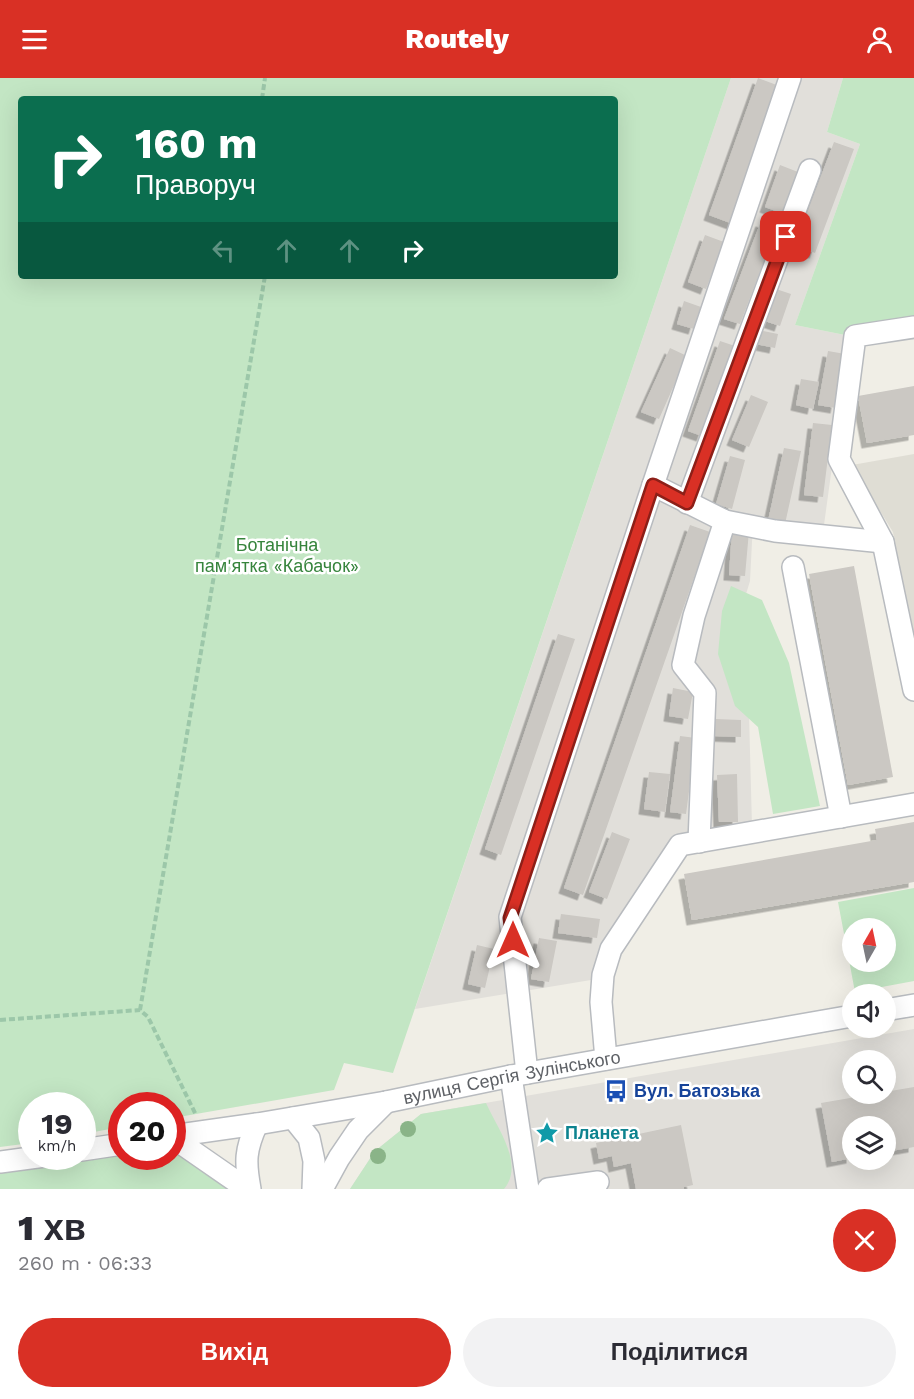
<!DOCTYPE html>
<html lang="uk">
<meta charset="utf-8">
<style>
body{margin:0;font-family:"Work Sans",sans-serif;background:#f2f2f3;color:#2b2b33;height:100vh;display:flex;flex-direction:column;font-size:22px;white-space:nowrap}
*{box-sizing:border-box;margin:0}
p{font-size:20px;color:#7c7c81}
.icon{flex:none;width:33px;height:33px;fill:none;stroke:currentColor;stroke-width:2;stroke-linecap:round;stroke-linejoin:round}
.map{position:relative;height:1111px;overflow:hidden}
.details{display:flex;flex-direction:column;background:#fff;flex:1}
.details>*{flex:none}
.banner{position:absolute;left:18px;top:18px;width:600px;height:183px;border-radius:6px;box-shadow:0 6px 24px #0002;background:#0b6e4f;color:#fff;overflow:hidden}
.needle{width:39px;rotate:9deg}
.buttons{position:absolute;left:842px;top:840px;display:grid;gap:12px}
.buttons a{display:grid;place-items:center;width:54px;height:54px;border-radius:50%;background:#fff;box-shadow:0 6px 24px #0002;font-size:30px}
.speed{position:absolute;left:18px;top:1014px;display:flex;gap:12px;font-size:30px;font-weight:700;text-align:center}
.speed>*{display:grid;place-content:center;width:78px;height:78px;border-radius:50%;background:#fff;box-shadow:0 6px 24px #0002;line-height:1}
.speed small{font-size:15px;font-weight:400}
.speed .limit{border:9px solid #d22;background:#fff;color:#111}
.pin{position:absolute;display:grid;place-items:center;width:51px;height:51px;color:#fff;margin:-26px;border-radius:12px;box-shadow:0 3px 9px #0006}
.me{position:absolute;width:66px;margin:-33px;rotate:0deg;stroke-linejoin:round;filter:drop-shadow(0 0 4px #0008)}
.turn{display:flex;align-items:center;gap:21px;height:126px;padding:0 18px;font-size:27px}
.turn .icon{width:78px;height:78px;stroke-width:2.5}
.turn b{display:block;font-size:42px;line-height:51px}
.lanes{display:flex;align-items:center;height:57px;padding:0 18px;background:#0003;justify-content:center;gap:30px;direction:ltr}
.lanes .off{opacity:.35}
.round{display:grid;place-items:center;flex:none;width:63px;height:63px;border-radius:32px;background:#f2f2f3}
.overview{display:flex;align-items:center;justify-content:space-between;height:102px;padding:0 18px}
h1{font-size:36px;font-weight:800;line-height:45px}
.cta{display:flex;gap:12px;margin-top:auto;padding:12px 18px}
.cta a{flex:1;height:69px;border-radius:36px;background:#d93025;color:#fff;font-size:24px;font-weight:800;line-height:69px;text-align:center}
.cta a+a{background:#f2f2f3;color:#2b2b33}
header{display:flex;justify-content:space-between;align-items:center;height:78px;padding:0 18px;background:#d93025;color:#fff;font-size:27px;font-weight:800}
.map>svg:first-child{display:block}
</style>
<header><svg class="icon" aria-label="menu" viewBox="0 0 24 24"><path d="M4 6h16M4 12h16M4 18h16"/></svg>Routely<svg class="icon" aria-label="person" viewBox="0 0 24 24"><circle cx="12" cy="8" r="4"/><path d="M4 21q1-7 8-7t8 7"/></svg></header>
<div class="map">
<svg width="914" height="1111" viewBox="0 0 914 1111">
<defs>
<filter id="shadow"><feDropShadow dx="-5.5" dy="5.5" stdDeviation="0" flood-color="#0004"/></filter>
</defs>
<rect width="100%" height="100%" fill="#f0eee6"/>
<path fill="#e1dfda" fill-rule="evenodd" d="M731,0H843L827,54L860,66L795,247L850,258L823,454L753,444L750,503L729,572L749,636L752,748L675,759L597,901L415,931Z
M914,951V1111H350L375,1073L421,1036ZM852,982H885V1016H852ZM852,1048H885V1082H852Z"/>
<path fill="#dfddd4" d="M914,376V567L893,454L852,387Z"/>
<path fill="#c3e6c4" fill-rule="evenodd" d="M0,0H731L393,995L344,985L334,1012L173,1040L172,1028H122L121,1049L83,1056L82,1028H32L31,1065L0,1069ZM21,21H615V198H21Z
M843,0H914V249L850,258L795,247L860,66L827,54Z
M731,508L762,522L789,585L820,728L773,736L758,649L735,628L718,576L722,533Z
M914,810V903L855,914L838,824ZM885,850V884H852V850Z
M486,1025C497,1050 525,1086 504,1111H350L375,1073L421,1036Z
M173,1059L247,1111H0V1084L45,1079L82,1078L121,1066L122,1078H172Z"/>
<path fill="#cbc8c3" filter="url(#shadow)" d="M758,0L782,9L733,146L709,137Z
M834,64L854,71L815,175L795,167Z
M780,87L798,94L784,136L765,129Z
M761,143L777,149L740,246L724,241Z
M705,157L724,164L706,211L688,204Z
M776,211L791,216L780,248L765,243Z
M684,223L701,229L694,251L677,246Z
M759,252L778,256L775,270L756,266Z
M720,263L735,268L702,358L688,353Z
M670,270L687,278L659,341L641,334Z
M828,273L845,276L836,330L818,327Z
M801,301L819,304L813,331L796,327Z
M914,308V357L867,365L858,318Z
M751,317L768,324L749,369L732,362Z
M813,345L832,347L823,419L804,417Z
M784,370L801,373L785,446L768,443Z
M730,378L745,382L732,431L716,426Z
M690,447L710,454L583,817L564,810Z
M732,452L749,453L745,498L729,497Z
M854,488L893,699L848,707L809,496Z
M558,556L575,561L501,777L485,771Z
M673,610L693,614L688,641L669,638Z
M715,641L741,642V659L714,658Z
M680,658L696,660L686,736L670,734Z
M649,694L670,696L665,734L644,731Z
M737,696L738,744H719L717,697Z
M914,744V804L692,842L684,796L877,762L875,751Z
M612,754L630,761L607,821L589,814Z
M561,836L600,841L597,860L558,855Z
M539,860L557,863L549,904L531,901Z
M477,867L494,871L485,910L468,906Z
M914,1009V1069L885,1074V1048H852V1080L832,1084L821,1025Z
M681,1047L693,1107L684,1109V1111H636L631,1085L614,1089L612,1078L599,1081L596,1065Z"/>
<g fill="none" stroke-linecap="round" stroke-linejoin="round">
<g stroke="#b8bbbf" stroke-width="24">
<g id="minor">
<path d="M914,249L855,258L839,381L883,464L914,612"/>
<path d="M653,407L725,443L775,453L883,464"/>
<path d="M687,425L810,92"/>
<path d="M793,489L841,739"/>
<path d="M699,764L705,615L683,587L694,538L725,443"/>
<path d="M885,932L914,927"/>
<path d="M606,981L601,924L603,897L611,871L680,767L914,726"/>
<path d="M527,995L510,839L653,407L790,0"/>
<path d="M511,998L528,1111"/>
<path d="M293,1040L309,1060L314,1083L313,1111"/>
<path id="s1" d="M172,1058L257,1046L386,1024L511,998L852,938"/>
<path d="M172,1059L247,1111"/>
<path d="M82,1072L122,1066"/>
<path d="M0,1084L45,1078"/>
<path d="M250,1111C245,1084 245,1072 257,1046"/>
<path d="M322,1111L339,1080L358,1052L386,1024"/>
<path d="M548,1111L598,1104"/>
</g>
</g>
<path stroke="#9cc7a9" stroke-width="4" stroke-dasharray="6 3" stroke-linecap="butt" d="M262,21L265,0
M140,932L265,198
M0,942L140,932L148,939L196,1037"/>
<use href="#minor" stroke="#fff" stroke-width="21"/>
</g>
<g fill="#8ab488">
<circle cx="408" cy="1051" r="8"/>
<circle cx="378" cy="1078" r="8"/>
</g>
<g fill="none" stroke-linecap="round" stroke-linejoin="round">
<g stroke="#8d1f18" stroke-width="15">
<path id="route" d="M513,862L510,840L653,407L687,425L786,159"/>
</g>
<use href="#route" stroke="#d93025" stroke-width="10"/>
</g>
<defs>
<g id="bus-bare" transform="scale(1.8)"><path d="M-5-6H5V4H4V6H2V4H-2V6H-4V4H-5ZM-3.5-4V0h7V-4ZM-3.5 1.2v1.5H-2V1.2ZM2 1.2v1.5H3.5V1.2Z" fill="#1a4fb4" stroke="#fff" stroke-width="2.5" paint-order="stroke"/></g>
<g id="sight-bare" transform="scale(1.8)"><path d="M0-6L1.8-2.2L6-1.7L2.9 1.2L3.7 5.4L0 3.3L-3.7 5.4L-2.9 1.2L-6-1.7L-1.8-2.2Z" fill="#0f9aa8" stroke="#fff" stroke-width="2.5" paint-order="stroke"/></g>
</defs>
<g fill-rule="evenodd">
<use href="#bus-bare" x="616" y="1013"/>
<use href="#sight-bare" x="547" y="1055"/>
</g>
<g text-anchor="middle" stroke-width="5" stroke-linejoin="round" paint-order="stroke">
<g font-size="18" fill="#36843c" stroke="#fff">
<text x="277" y="473">Ботанічна<tspan x="277" dy="21">пам'ятка «Кабачок»</tspan></text>
</g>
<g font-size="18" fill="#5e6166" stroke="#fff">
<text dy="6" stroke="none"><textPath href="#s1" startOffset="345">вулиця Сергія Зулінського</textPath></text>
</g>
<g font-size="18" font-weight="bold" fill="#164399" stroke="#fff" text-anchor="start">
<text x="634" y="1019">Вул. Батозька</text>
</g>
<g font-size="18" font-weight="bold" fill="#0d838f" stroke="#fff" text-anchor="start">
<text x="565" y="1061">Планета</text>
</g>
</g>
</svg>
<div class="buttons">
<a><svg class="needle" viewBox="-14 -14 28 28"><path d="M0-13l5 13h-10z" fill="#e53935"/><path d="M0 13l5-13h-10z" fill="#7c7c81"/></svg></a>
<a><svg class="icon" aria-label="sound" viewBox="0 0 24 24"><path d="M4 9h4l5-4v14l-5-4H4zM17 9q2 3 0 6"/></svg></a>
<a><svg class="icon" aria-label="search" viewBox="0 0 24 24"><circle cx="10" cy="10" r="6"/><path d="M15 15l6 6"/></svg></a>
<a><svg class="icon" aria-label="layers" viewBox="0 0 24 24"><path d="M12 4l9 5-9 5-9-5zM3 14l9 5 9-5"/></svg></a>
</div>
<div class="speed"><div>19<small>km/h</small></div><div class="limit">20</div></div>
<div class="pin" style="left:786px;top:159px;background:#d93025"><svg class="icon" aria-label="arrive" viewBox="0 0 24 24"><path d="M6 21V4h12l-3 4 3 4H6"/></svg></div>
<svg class="me" style="left:513px;top:862px" viewBox="-20 -20 40 40"><path d="M0-17L14 15 0 8-14 15z" fill="#d93025" stroke="#fff" stroke-width="4"/></svg>
<div class="banner">
<div class="turn"><svg class="icon" aria-label="right" viewBox="0 0 24 24"><path d="M7 20v-9h11M14 6l5 5-5 5"/></svg><div><b>160 m</b>Праворуч</div></div>
<div class="lanes"><svg class="icon off" aria-label="left" viewBox="0 0 24 24"><path d="M17 20v-9H6M10 6l-5 5 5 5"/></svg><svg class="icon off" aria-label="ahead" viewBox="0 0 24 24"><path d="M12 20V5M6 11l6-6 6 6"/></svg><svg class="icon off" aria-label="ahead" viewBox="0 0 24 24"><path d="M12 20V5M6 11l6-6 6 6"/></svg><svg class="icon" aria-label="right" viewBox="0 0 24 24"><path d="M7 20v-9h11M14 6l5 5-5 5"/></svg></div>
</div>
</div>
<section class="details">
<div class="overview"><div><h1>1 хв</h1><p>260 m · 06:33</p></div><a class="round" style="background:#d93025;color:#fff"><svg class="icon" aria-label="close" viewBox="0 0 24 24"><path d="M6 6l12 12M18 6L6 18"/></svg></a></div>
<div class="cta"><a>Вихід</a><a>Поділитися</a></div>
</section>
